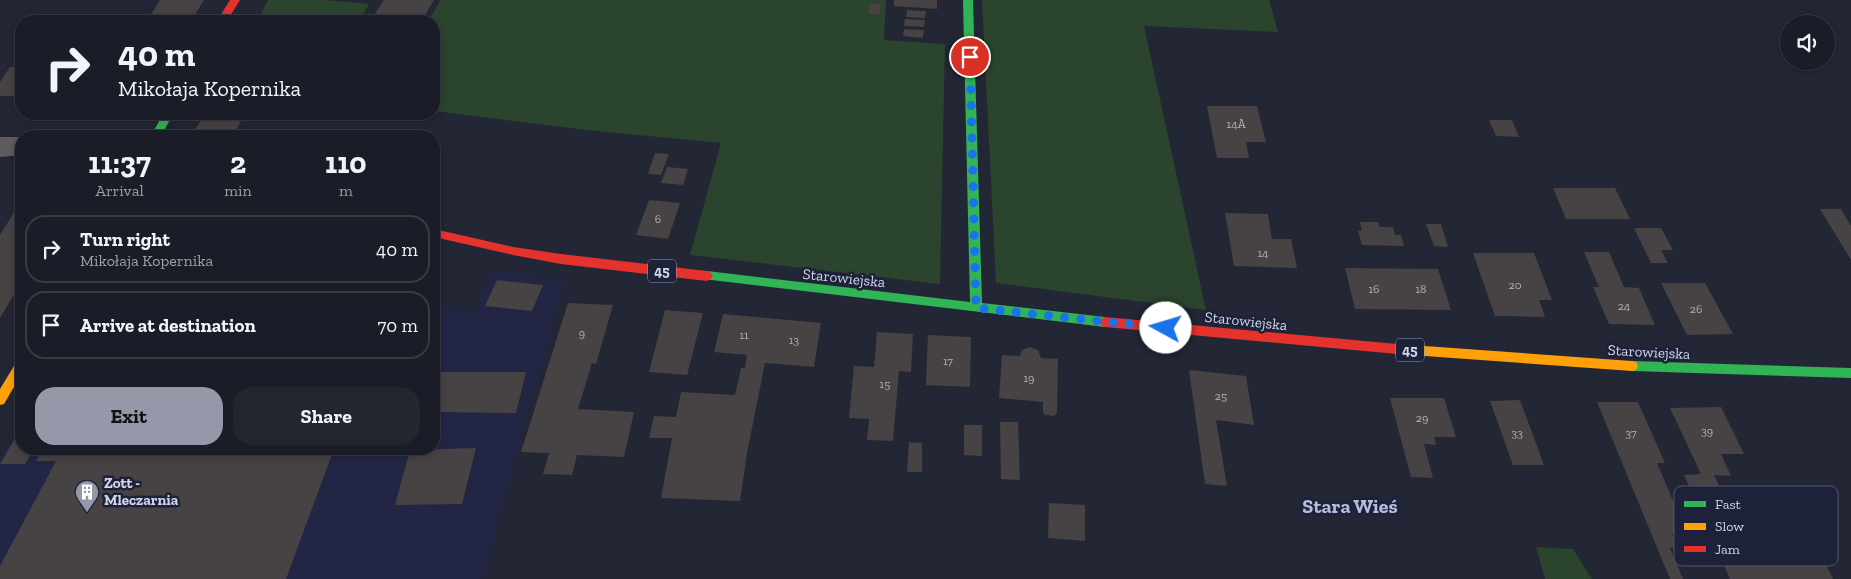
<!DOCTYPE html>
<meta charset="utf-8">
<style>
body{margin:0;font-family:"Zilla Slab",serif;background:#23252f;color:#f1f3f6;height:100vh;display:flex;flex-direction:column;font-size:19px;white-space:nowrap}
*{box-sizing:border-box;margin:0}
p{font-size:16px;color:#9fa1a7}
.icon{flex:none;width:28px;height:28px;fill:none;stroke:currentColor;stroke-width:2;stroke-linecap:round;stroke-linejoin:round}
.map{position:relative;flex:1;overflow:hidden}
.panel{position:absolute;left:15px;top:130px;width:425px;height:325px;display:flex;flex-direction:column;background:#1a1c27;border-radius:20px;box-shadow:0 2px 8px #0003,0 0 0 1px #383a44}
.panel>*{flex:none}
.guide{position:absolute;left:15px;top:15px;width:425px;height:105px;border-radius:20px;box-shadow:0 2px 8px #0003,0 0 0 1px #383a44;background:#1a1c27;color:#f1f3f6;overflow:hidden}
.controls{position:absolute;left:1780px;top:15px;display:grid;gap:10px}
.controls a{display:grid;place-items:center;width:55px;height:55px;border-radius:50%;background:#1a1c27;box-shadow:0 2px 8px #0003,0 0 0 1px #383a44;font-size:25px}
.pin{position:absolute;display:grid;place-items:center;width:42px;height:42px;color:#fff;margin:-21px;border:2px solid #fff;border-radius:50%;box-shadow:0 1px 5px #0007}
.me{position:absolute;width:55px;margin:-28px;rotate:276deg;stroke-linejoin:round;filter:drop-shadow(0 0 4px #0008)}
.turn{display:flex;align-items:center;gap:18px;height:105px;padding:0 20px;font-size:22px}
.turn .icon{width:65px;height:65px;stroke-width:2.5}
.turn b{display:block;font-size:35px;line-height:42px}
.eta{display:flex;justify-content:space-evenly;align-items:center;height:85px;text-align:center}
.eta b{font-size:30px;font-weight:700;line-height:35px}
.action{display:flex;gap:10px;margin-top:auto;padding:10px 20px}
.action a{flex:1;height:58px;border-radius:20px;background:#9598a8;color:#111;font-size:20px;font-weight:700;line-height:58px;text-align:center}
.action a+a{background:#23252f;color:#f1f3f6}
ul{padding:0;list-style:none}
li{display:flex;align-items:center;gap:15px;height:68px;margin:0 10px 8px;padding:0 10px;border:2px solid #383a44;border-radius:20px}
li div{flex:1}
li b{display:block;font-size:19px}
li em{font-style:normal}
.map>svg:first-child{display:block}
</style>
<div class="map">
<svg width="1851" height="579" viewBox="0 0 1851 579">
<rect width="100%" height="100%" fill="#232634"/>
<path fill="#222644" d="M491,270L565,280L482,579H0V460L21,423V449H434V307L476,311Z"/>
<path fill="#2a442e" d="M268,0H325L369,4L360,20L373,21H257Z
M441,0H886L884,40L945,44L940,284L690,255L721,143L586,130L434,111V21H428Z
M982,0H1269L1278,32L1144,26L1206,310L996,283Z
M1536,547L1573,549L1592,579H1545Z"/>
<path fill="#474243" d="M160,0H204L191,21H141L144,16H150Z
M384,0H434L422,20L374,15Z
M894,0H937V9L894,6Z
M870,3L881,4L879,15L868,14Z
M907,10L926,11L925,18L906,17Z
M86,17H109L106,21H84Z
M905,19L925,20L924,27L904,26Z
M904,29L924,30L923,38L903,36Z
M10,67H21V96H0V82Z
M1207,106H1257L1266,142H1246L1249,158H1217Z
M205,114H245L234,134L195,130Z
M1489,120H1512L1519,137L1496,136Z
M655,153L669,154L661,175L648,174Z
M667,167L688,169L683,185L661,183Z
M1553,188H1615L1630,219H1566Z
M649,200L680,203L668,239L636,235Z
M21,201V283L0,318V235Z
M1820,209H1841L1851,226V260Z
M1225,213L1268,214L1272,239H1291L1297,268L1234,266Z
M1360,222H1378L1380,227H1393L1395,235H1401L1404,246L1362,245L1358,231H1362Z
M1426,224H1441L1448,247L1434,246Z
M1634,228H1661L1673,250H1661L1668,263H1651Z
M1584,252H1609L1624,287L1639,288L1655,325L1609,324L1593,287H1599Z
M1473,253H1534L1552,300H1539L1545,317L1495,316Z
M1345,268L1438,269L1451,310L1355,309Z
M497,280L543,285L532,311L485,306Z
M1661,283H1705L1733,334L1687,335Z
M568,303L613,305L596,364L592,363L578,409L634,412L624,457L577,455L572,475L543,474L549,453L521,452Z
M665,310L703,313L687,375L649,372Z
M723,314L821,323L814,367L765,363L747,453L740,501L661,498L672,438H649L654,416L676,417L681,392L735,395L741,368H745L747,355L714,352Z
M877,332L913,334L911,372L899,371L893,441L867,440L869,419L849,418L854,366L874,367Z
M928,335L971,337L970,387L926,385Z
M1030,347L1038,350L1041,358L1058,359L1057,413L1054,416L1045,415L1043,412V402L999,398L1002,355L1020,356L1022,350Z
M1189,370L1246,376L1254,425L1216,420L1227,486L1205,484Z
M434,372H526L516,413L434,412Z
M1390,398H1444L1456,437H1434L1436,445L1424,444L1433,478L1411,477Z
M1520,400L1544,465H1513L1490,401Z
M1597,402H1638L1665,463H1657L1687,534H1672L1678,547L1670,548L1683,579H1670Z
M1721,407L1744,454H1721L1731,476L1714,475L1735,520L1764,519L1780,553H1800L1779,510H1799L1833,579H1730L1684,475L1701,474L1670,408Z
M1000,422H1018L1020,480L1001,479Z
M964,425H982V456L964,455Z
M21,428V449H34L25,464H0Z
M909,442L922,443V472H907Z
M476,448L462,504L395,505L410,450Z
M43,449H334L286,579H0V566L56,461H36Z
M1049,503L1085,505V541L1048,538Z"/>
<g fill="none" stroke-linecap="round" stroke-linejoin="round">
<path fill="#5e5a5d" fill-rule="evenodd" d="M0,137H21V155L0,157Z"/>
<path fill="#30b455" fill-rule="evenodd" d="M963,0H973L982,303L1105,317L1109,319L1111,322L1109,325L1105,327L703,279L701,276L703,273L707,271L970,302Z
M163,114H173L161,136H151Z
M1632,361L1851,368V378L1632,371L1628,370L1626,366L1628,362Z"/>
<path fill="#ff9f0a" fill-rule="evenodd" d="M1397,344L1632,361L1636,362L1638,366L1636,370L1632,371L1397,354L1393,353L1391,349L1393,345Z
M21,360V375L4,404L0,405V389L17,361Z"/>
<path fill="#e5322d" fill-rule="evenodd" d="M230,0H240L227,21H217Z
M434,229L513,247L561,254L707,271L711,273L713,276L711,279L707,281L561,264L513,255L434,237Z
M1105,317L1397,344L1401,345L1403,349L1401,353L1397,354L1105,327L1101,325L1099,322L1101,319Z"/>
</g>
<g fill="none" stroke-linecap="round" stroke-linejoin="round">
<path stroke="#1a73e8" stroke-width="9" stroke-dasharray="0 16.2" d="M970,57L976,308L1166,328"/>
</g>
<defs>
<g id="building-pin" transform="scale(1.25)"><path d="M0 17L-7.5 6A9.5 9.5 0 1 1 7.5 6Z" fill="#9598a8" stroke="#1d213a"/><path d="M-4-6H4V6H1V3H-1V6H-4ZM-2.5-4.3h1.7v1.8h-1.7ZM.8-4.3h1.7v1.8H.8ZM-2.5-1h1.7V.8h-1.7ZM.8-1h1.7V.8H.8Z" fill="#fff"/></g>
</defs>
<g fill-rule="evenodd">
<use href="#building-pin" x="87" y="492"/>
</g>
<g text-anchor="middle" stroke-width="5" stroke-linejoin="round" paint-order="stroke">
<g font-size="12" fill="#afb1be">
<text x="1236" y="128">14A</text>
<text x="658" y="223">6</text>
<text x="1263" y="257">14</text>
<text x="1515" y="289">20</text>
<text x="1374" y="293">16</text>
<text x="1421" y="293">18</text>
<text x="1624" y="310">24</text>
<text x="1696" y="313">26</text>
<text x="582" y="337">9</text>
<text x="744" y="339">11</text>
<text x="794" y="344">13</text>
<text x="948" y="365">17</text>
<text x="1029" y="382">19</text>
<text x="885" y="388">15</text>
<text x="1221" y="400">25</text>
<text x="1422" y="422">29</text>
<text x="1707" y="435">39</text>
<text x="1517" y="437">33</text>
<text x="1631" y="437">37</text>
</g>
<g fill="#1d213a" stroke="#9ca0b3" stroke-width="1">
<rect x="648" y="259.5" width="28" height="23" rx="4"/>
<rect x="1396" y="338.5" width="28" height="23" rx="4"/>
</g>
<g font-size="14" font-weight="bold" fill="#d2d6e7">
<text x="662" y="276">45</text>
<text x="1410" y="355">45</text>
</g>
<g font-size="15" fill="#d2d6e7" stroke="#1d213a">
<text transform="translate(844 278) rotate(6)" y="5">Starowiejska</text>
<text transform="translate(1246 321) rotate(6)" y="5">Starowiejska</text>
<text transform="translate(1649 352) rotate(3)" y="5">Starowiejska</text>
</g>
<g font-size="15" font-weight="bold" fill="#d2d6e7" stroke="#1d213a" text-anchor="start">
<text x="104" y="488">Zott -<tspan x="104" dy="17">Mleczarnia</tspan></text>
</g>
<g font-size="20" font-weight="bold" fill="#b5bcde" stroke="#1d213a">
<text x="1350" y="513">Stara Wieś</text>
</g>
</g>
<rect x="1674" y="486" width="164" height="80" rx="8" fill="#1d213a" stroke="#53576e" stroke-width="1"/>
<rect x="1684" y="501" width="22" height="6" fill="#30b455"/>
<rect x="1684" y="523" width="22" height="7" fill="#ff9f0a"/>
<rect x="1684" y="546" width="22" height="6" fill="#e5322d"/>
<g font-size="14" fill="#d2d6e7">
<text x="1715" y="509">Fast</text>
<text x="1715" y="531">Slow</text>
<text x="1715" y="554">Jam</text>
</g>
</svg>
<div class="controls">
<a><svg class="icon" aria-label="sound" viewBox="0 0 24 24"><path d="M4 9h4l5-4v14l-5-4H4zM17 9q2 3 0 6"/></svg></a>
</div>
<div class="pin" style="left:970px;top:57px;background:#d93025"><svg class="icon" aria-label="arrive" viewBox="0 0 24 24"><path d="M6 21V4h12l-3 4 3 4H6"/></svg></div>
<svg class="me" style="left:1166px;top:328px" viewBox="-20 -20 40 40"><circle r="19" fill="#fff"/><path d="M0-13L10 11 0 6-10 11z" fill="#1a73e8"/></svg>
<div class="guide">
<div class="turn"><svg class="icon" aria-label="right" viewBox="0 0 24 24"><path d="M7 20v-9h11M14 6l5 5-5 5"/></svg><div><b>40 m</b>Mikołaja Kopernika</div></div>
</div>
<section class="panel">
<div class="eta">
<div><b>11:37</b><p>Arrival</p></div>
<div><b>2</b><p>min</p></div>
<div><b>110</b><p>m</p></div>
</div>
<ul>
<li><svg class="icon" aria-label="right" viewBox="0 0 24 24"><path d="M7 20v-9h11M14 6l5 5-5 5"/></svg><div><b>Turn right</b><p>Mikołaja Kopernika</p></div><em>40 m</em></li>
<li><svg class="icon" aria-label="arrive" viewBox="0 0 24 24"><path d="M6 21V4h12l-3 4 3 4H6"/></svg><div><b>Arrive at destination</b></div><em>70 m</em></li>
</ul>
<div class="action"><a>Exit</a><a>Share</a></div>
</section>
</div>
